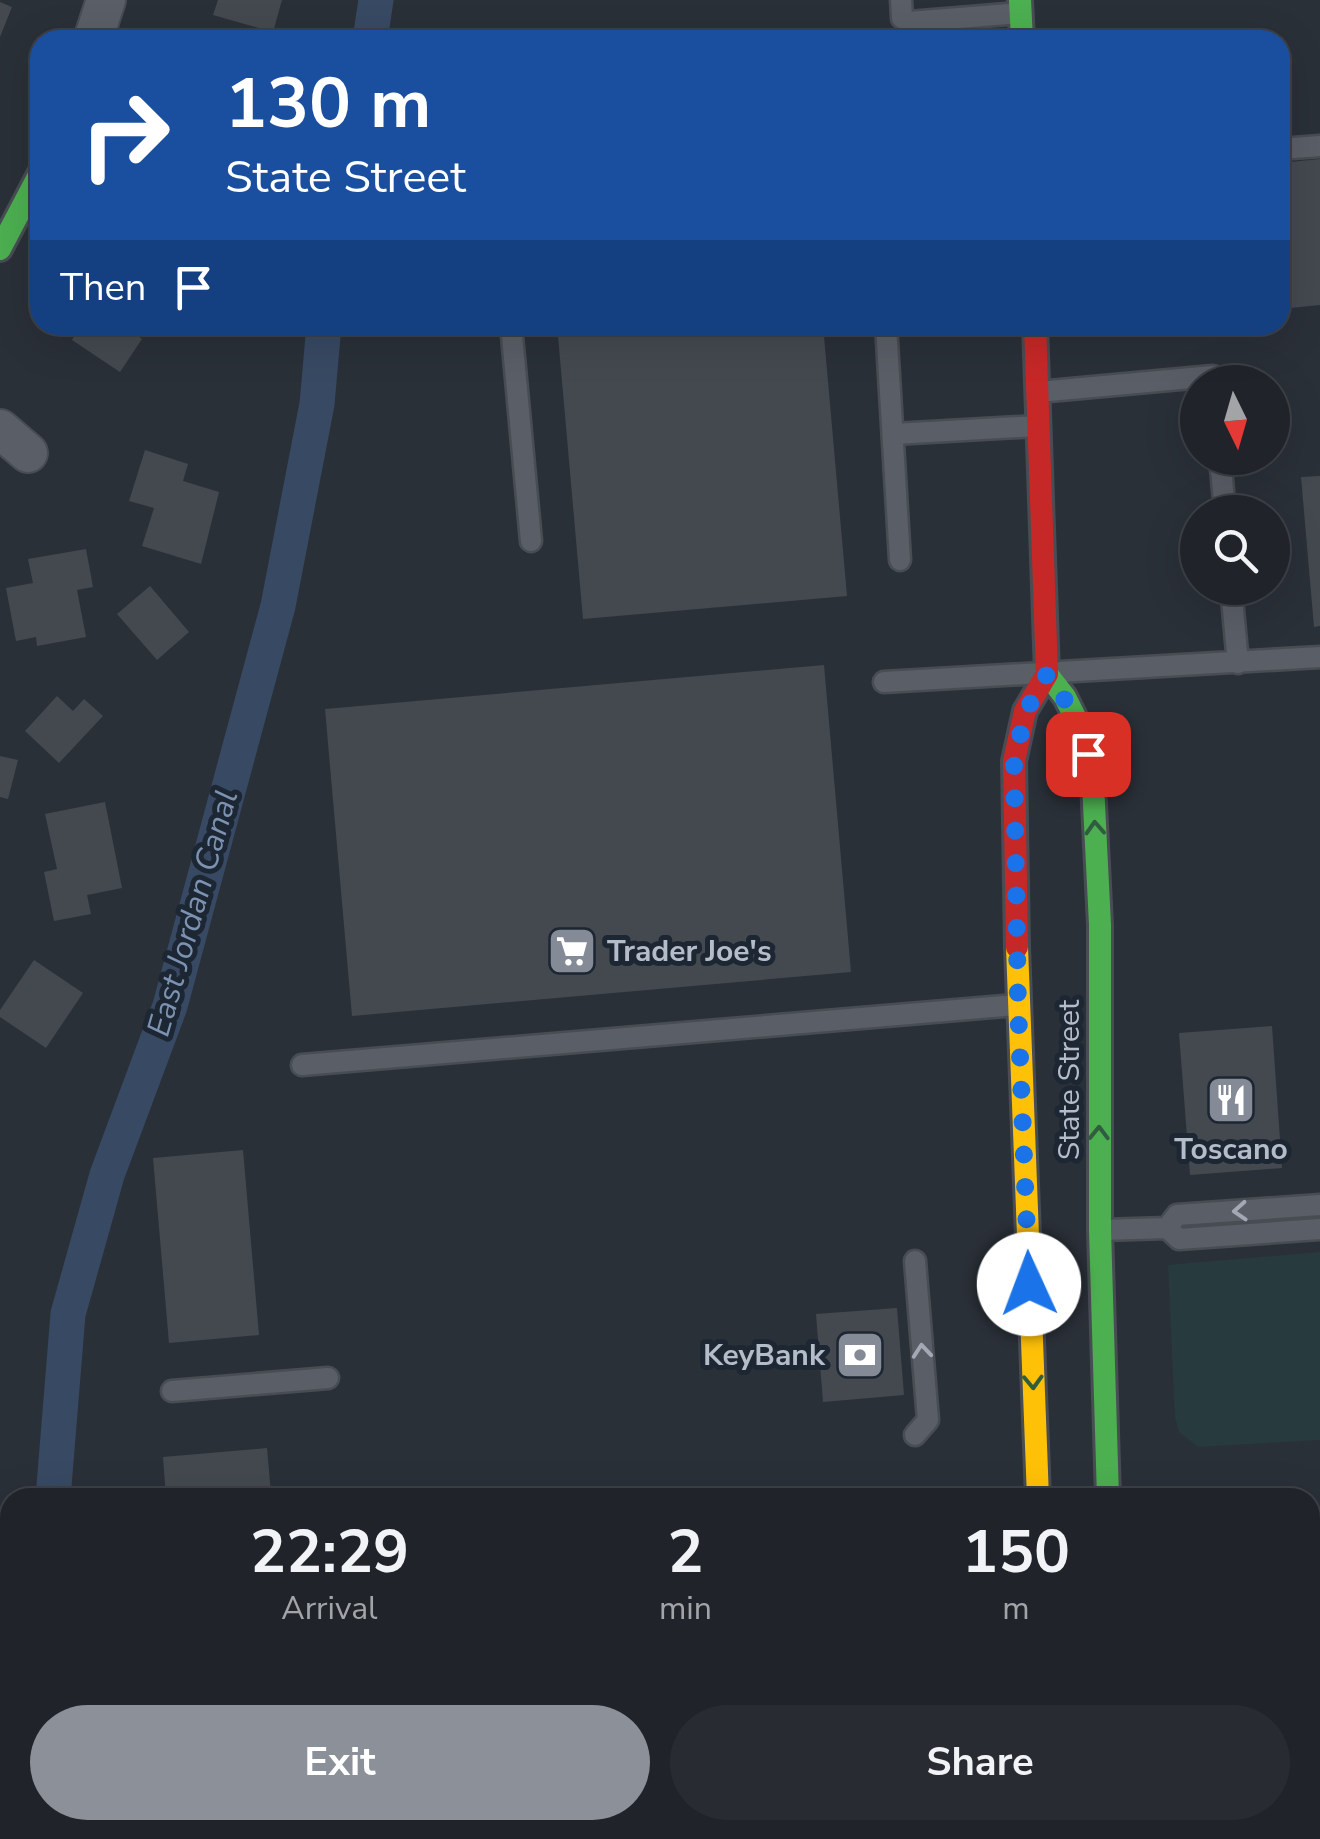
<!DOCTYPE html>
<style>
body{margin:0;font-family:"Nunito Sans",sans-serif;background:#282c32;color:#f1f3f6;height:100vh;display:flex;flex-direction:column;font-size:38px;white-space:nowrap}
*{box-sizing:border-box;margin:0}
p{font-size:32px;color:#a2a4a8}
.icon{flex:none;width:55px;height:55px;fill:none;stroke:currentColor;stroke-width:2;stroke-linecap:round;stroke-linejoin:round}
.map{position:relative;flex:1;overflow:hidden}
.sheet{position:absolute;left:0px;top:1488px;width:1320px;height:352px;display:flex;flex-direction:column;background:#20242a;border-radius:30px 30px 0 0;box-shadow:0 10px 40px #0002,0 0 0 2px #3d4147}
.sheet>*{flex:none}
.top-card{position:absolute;left:30px;top:30px;width:1260px;height:305px;border-radius:30px;box-shadow:0 10px 40px #0002,0 0 0 2px #3d4147;background:#1a4fa0;color:#fff;overflow:hidden}
.needle{width:65px;rotate:175deg}
.fabs{position:absolute;left:1180px;top:365px;display:grid;gap:20px}
.fabs a{display:grid;place-items:center;width:110px;height:110px;border-radius:50%;background:#20242a;box-shadow:0 10px 40px #0002,0 0 0 2px #3d4147;font-size:50px}
.pin{position:absolute;display:grid;place-items:center;width:85px;height:85px;color:#fff;margin:-42px;border-radius:20px;box-shadow:0 5px 15px #0006}
.me{position:absolute;width:110px;margin:-55px;rotate:358deg;stroke-linejoin:round;filter:drop-shadow(0 0 8px #0008)}
.turn{display:flex;align-items:center;gap:35px;height:210px;padding:0 30px;font-size:45px}
.turn .icon{width:130px;height:130px;stroke-width:2.5}
.turn b{display:block;font-size:70px;line-height:85px}
.then{display:flex;align-items:center;height:95px;padding:0 30px;background:#0003;gap:20px;font-size:38px}
.eta{display:flex;justify-content:space-evenly;align-items:center;height:170px;text-align:center}
.eta b{font-size:60px;font-weight:700;line-height:70px}
.action{display:flex;gap:20px;margin-top:auto;padding:20px 30px}
.action a{flex:1;height:115px;border-radius:60px;background:#8c9099;color:#fff;font-size:40px;font-weight:700;line-height:115px;text-align:center}
.action a+a{background:#282c32;color:#f1f3f6}
.map>svg:first-child{display:block}
</style>
<div class="map">
<svg width="1320" height="1839" viewBox="0 0 1320 1839">
<rect width="100%" height="100%" fill="#2a3038"/>
<path fill="#273a3e" d="M1320,1252V1440L1198,1447L1179,1432L1175,1417L1168,1265Z"/>
<g fill="none" stroke-linecap="round" stroke-linejoin="round">
<path stroke="#384963" stroke-width="35" d="M370,40L376,0
M53,1498L68,1314L107,1175L170,1006L278,606L317,404L324,325"/>
</g>
<path fill="#444950" d="M218,0H282L273,32L213,15Z
M0,2L12,7L0,37Z
M1320,159V305L1280,309V163Z
M74,325H129L127,329L142,339L120,372L72,340L79,328Z
M557,325H823L847,596L583,619Z
M145,450L188,464L183,481L219,492L201,564L142,546L154,508L129,501Z
M1320,476V626L1314,627L1301,477Z
M86,549L93,587L77,590L86,637L37,646L36,637L16,641L6,588L33,583L28,559Z
M150,586L189,632L157,660L117,614Z
M824,665L851,972L352,1016L325,709Z
M57,696L73,711L84,699L103,716L59,763L25,731Z
M0,756L18,760L8,799L0,797Z
M105,802L122,888L87,895L91,914L54,921L44,872L57,869L45,814Z
M34,960L83,993L46,1048L0,1017V1010Z
M1272,1026L1282,1168L1190,1175L1179,1033Z
M243,1150L259,1335L169,1343L153,1158Z
M897,1308L904,1395L823,1402L816,1314Z
M267,1448L271,1494L166,1498L163,1457Z
M1314,1816L1320,1822V1839H1234V1830H1310V1817Z
M270,1832V1839H226V1835Z"/>
<g fill="none" stroke-linecap="round" stroke-linejoin="round">
<g stroke="#484c53" stroke-width="25">
<path id="lane" d="M901,0L902,18L909,22L1020,13
M1280,149L1320,146
M511,325L531,541
M886,325L900,560
M1038,392L1213,376V382
M894,434L1037,426
M1220,458L1225,512
M1231,588L1238,663
M884,682L1320,657
M302,1065L1016,1005
M1167,1228L1177,1215L1320,1205
M1102,1230L1167,1228L1179,1239L1320,1229
M915,1261L928,1420L915,1435
M172,1391L328,1378
M197,1830L198,1839
M389,1830L394,1839"/>
</g>
<g stroke="#484c53" stroke-width="42">
<path id="street" d="M93,40L106,0
M0,429L28,453"/>
</g>
<g stroke="#484c53" stroke-width="28">
<path id="fast" d="M1020,0L1022,40
M0,249L40,173
M1047,674L1065,697L1079,725L1093,784L1100,925V1230L1108,1498
M1124,1830L1125,1839"/>
</g>
<g stroke="#484c53" stroke-width="28">
<path id="slow" d="M1017,947L1038,1498
M1310,1610L1320,1609
M0,1675L10,1674"/>
</g>
<g stroke="#484c53" stroke-width="28">
<path id="jam" d="M1017,947L1014,761L1025,711L1047,674L1035,325
M1310,1523L1320,1522
M1053,1830V1839"/>
</g>
<path stroke="#5d636a" stroke-width="6" stroke-dasharray="8 8" stroke-linecap="butt" d="M1310,1808L1320,1815"/>
<use href="#lane" stroke="#5a5e66" stroke-width="20"/>
<use href="#street" stroke="#5a5e66" stroke-width="38"/>
<use href="#fast" stroke="#4caf50" stroke-width="22"/>
<use href="#slow" stroke="#ffc107" stroke-width="22"/>
<use href="#jam" stroke="#c62828" stroke-width="22"/>
</g>
<defs><path id="oneway-chevron" d="M-2-3.5L2.5 0L-2 3.5" fill="none" stroke-width="1.6" stroke-linecap="round" stroke-linejoin="round" transform="scale(2.5)"/></defs>
<g stroke="#305d3f">
<use href="#oneway-chevron" transform="translate(1095 828) rotate(-93)"/>
<use href="#oneway-chevron" transform="translate(1099 1133) rotate(-89)"/>
<use href="#oneway-chevron" transform="translate(1033 1382) rotate(88)"/>
</g>
<g stroke="#a2a9b5">
<use href="#oneway-chevron" transform="translate(1240 1211) rotate(176)"/>
<use href="#oneway-chevron" transform="translate(922 1351) rotate(-95)"/>
</g>
<g fill="none" stroke-linecap="round" stroke-linejoin="round">
<path stroke="#1a73e8" stroke-width="18" stroke-dasharray="0 32.4" d="M1029,1284L1018,1005L1014,761L1026,711L1047,674C1066,699 1079,723 1088,754"/>
</g>
<defs>
<g id="supermarket-square" transform="scale(2.5)"><rect x="-9" y="-9" width="18" height="18" rx="4" fill="#848b96" stroke="#1d2633"/><path d="M-6-5.5h2.5l.6 2H6L4.5 2H-2.5L-4.4-4H-6ZM-1.5 3.2a1.3 1.3 0 1 0 .1 0ZM3 3.2a1.3 1.3 0 1 0 .1 0Z" fill="#fff"/></g>
<g id="restaurant-square" transform="scale(2.5)"><rect x="-9" y="-9" width="18" height="18" rx="4" fill="#848b96" stroke="#1d2633"/><path d="M-5-6h1v4h1v-4h1v4h1v-4h1v5L-1.5 .5V6h-2V.5L-5-1ZM5-6V6H3V1.5H1.5Q1.5-4 5-6Z" fill="#fff"/></g>
<g id="bank-square" transform="scale(2.5)"><rect x="-9" y="-9" width="18" height="18" rx="4" fill="#848b96" stroke="#1d2633"/><path d="M-6-4H6V4H-6ZM0-2.3a2.3 2.3 0 1 0 0 4.6a2.3 2.3 0 1 0 0-4.6Z" fill="#fff"/></g>
</defs>
<g fill-rule="evenodd">
<use href="#supermarket-square" x="572" y="951"/>
<use href="#restaurant-square" x="1231" y="1100"/>
<use href="#bank-square" x="860" y="1355"/>
</g>
<g text-anchor="middle" stroke-width="10" stroke-linejoin="round" paint-order="stroke">
<g font-size="30" font-weight="bold" fill="#b4bcc9" stroke="#1d2633" text-anchor="start">
<text x="607" y="961">Trader Joe's</text>
<text x="1231" y="1159" text-anchor="middle">Toscano</text>
<text x="825" y="1365" text-anchor="end">KeyBank</text>
</g>
<g font-size="30" fill="#b4bcc9" stroke="#1d2633">
<text transform="translate(1069 1080) rotate(-90)" y="10">State Street</text>
</g>
<g font-size="32" font-style="italic" fill="#7c92b1" stroke="#1d2633">
<text transform="translate(192 913) rotate(-74)" y="11">East Jordan Canal</text>
</g>
</g>
</svg>
<div class="fabs">
<a><svg class="needle" viewBox="-14 -14 28 28"><path d="M0-13l5 13h-10z" fill="#e53935"/><path d="M0 13l5-13h-10z" fill="#a2a4a8"/></svg></a>
<a><svg class="icon" aria-label="search" viewBox="0 0 24 24"><circle cx="10" cy="10" r="6"/><path d="M15 15l6 6"/></svg></a>
</div>
<div class="pin" style="left:1088px;top:754px;background:#d93025"><svg class="icon" aria-label="arrive" viewBox="0 0 24 24"><path d="M6 21V4h12l-3 4 3 4H6"/></svg></div>
<svg class="me" style="left:1029px;top:1284px" viewBox="-20 -20 40 40"><circle r="19" fill="#fff"/><path d="M0-13L10 11 0 6-10 11z" fill="#1a73e8"/></svg>
<div class="top-card">
<div class="turn"><svg class="icon" aria-label="right" viewBox="0 0 24 24"><path d="M7 20v-9h11M14 6l5 5-5 5"/></svg><div><b>130 m</b>State Street</div></div>
<div class="then">Then<svg class="icon" aria-label="arrive" viewBox="0 0 24 24"><path d="M6 21V4h12l-3 4 3 4H6"/></svg></div>
</div>
<section class="sheet">
<div class="eta">
<div><b>22:29</b><p>Arrival</p></div>
<div><b>2</b><p>min</p></div>
<div><b>150</b><p>m</p></div>
</div>
<div class="action"><a>Exit</a><a>Share</a></div>
</section>
</div>
